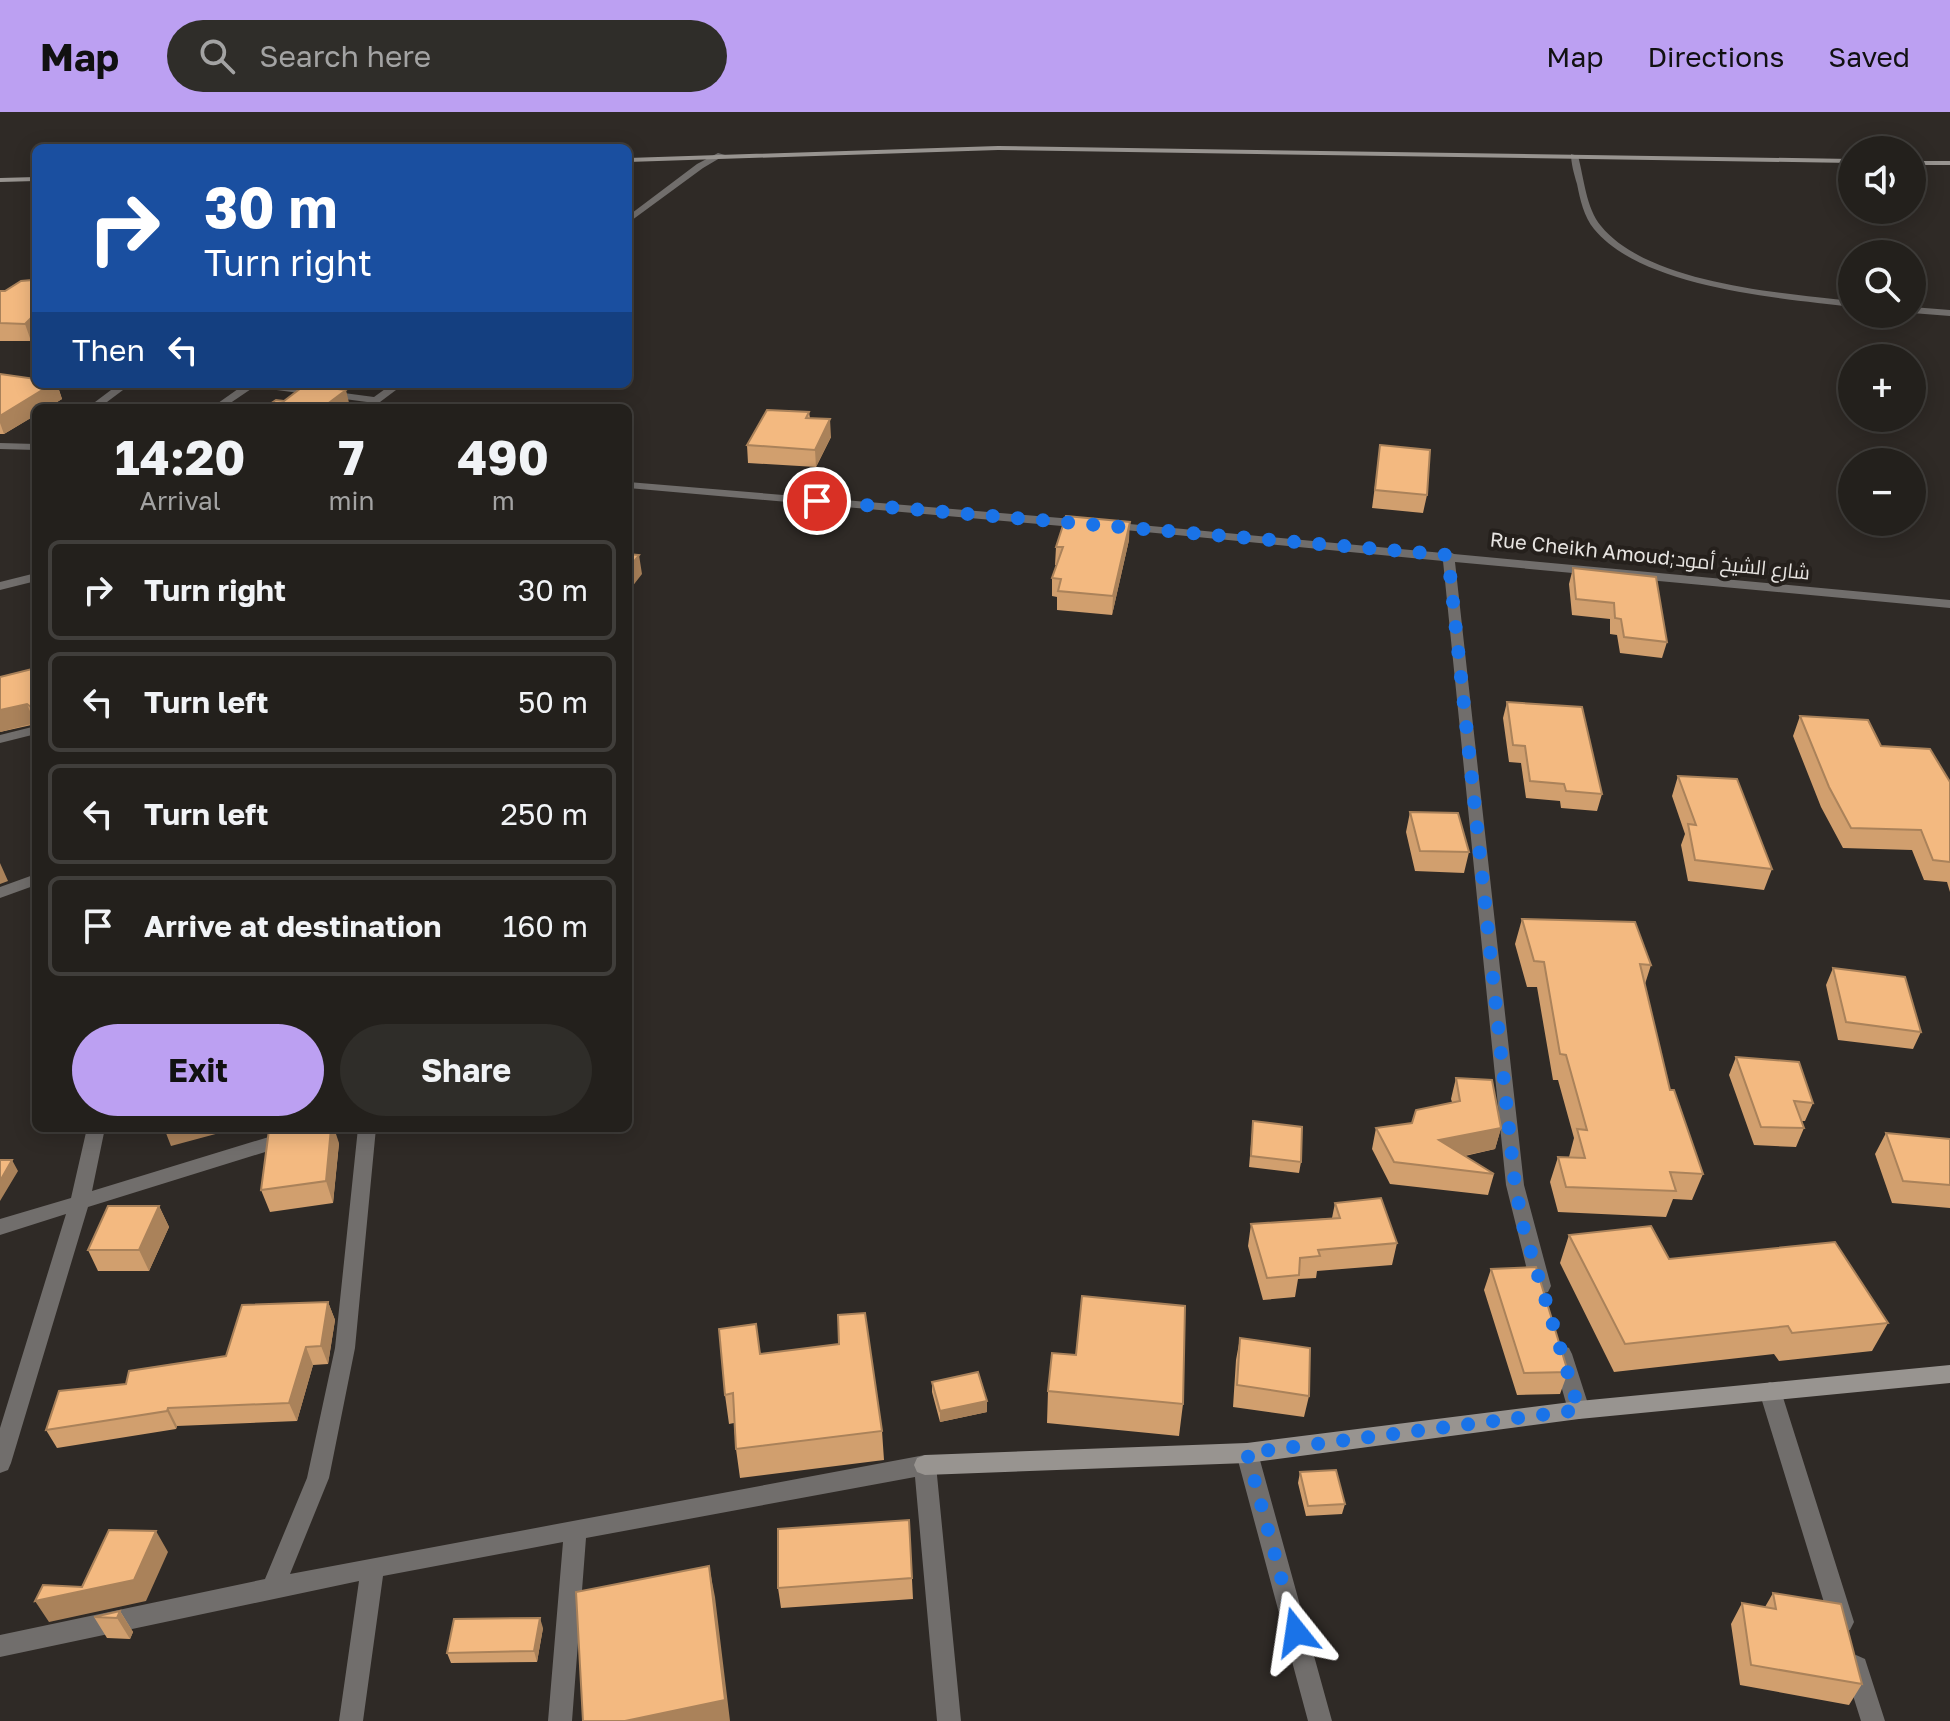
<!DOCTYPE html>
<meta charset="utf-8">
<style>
body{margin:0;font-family:"Golos Text",Cairo,sans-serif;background:#2f2d29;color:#f1f3f6;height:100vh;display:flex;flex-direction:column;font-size:30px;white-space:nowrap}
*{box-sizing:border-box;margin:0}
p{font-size:26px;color:#a3a3a3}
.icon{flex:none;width:44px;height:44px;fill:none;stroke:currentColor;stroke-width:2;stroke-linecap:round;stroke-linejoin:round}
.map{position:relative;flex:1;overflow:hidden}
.panel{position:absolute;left:32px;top:292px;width:600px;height:728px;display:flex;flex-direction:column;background:#23201c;border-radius:12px;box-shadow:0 4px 20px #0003,0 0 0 2px #403e3b}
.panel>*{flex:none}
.top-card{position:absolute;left:32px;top:32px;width:600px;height:244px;border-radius:12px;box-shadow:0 4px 20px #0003,0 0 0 2px #403e3b;background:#1a4fa0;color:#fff;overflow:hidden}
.fabs{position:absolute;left:1838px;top:24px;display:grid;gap:16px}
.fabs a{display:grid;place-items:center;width:88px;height:88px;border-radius:50%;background:#23201c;box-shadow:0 4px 20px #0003,0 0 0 2px #403e3b;font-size:40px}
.pin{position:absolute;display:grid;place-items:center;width:68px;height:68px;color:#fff;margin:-34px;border:4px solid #fff;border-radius:50%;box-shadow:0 2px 8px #0007}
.me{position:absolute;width:88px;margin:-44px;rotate:345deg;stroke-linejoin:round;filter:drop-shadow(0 0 6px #0008)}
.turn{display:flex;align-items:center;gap:28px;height:168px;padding:0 40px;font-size:36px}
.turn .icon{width:104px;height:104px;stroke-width:2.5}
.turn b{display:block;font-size:56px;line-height:68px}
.then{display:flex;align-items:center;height:76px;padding:0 40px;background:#0003;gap:16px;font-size:30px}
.eta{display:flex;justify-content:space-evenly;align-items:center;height:136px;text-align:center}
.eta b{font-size:48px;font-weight:700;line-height:56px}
.action{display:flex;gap:16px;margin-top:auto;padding:16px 40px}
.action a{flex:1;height:92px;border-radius:48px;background:#bca0f2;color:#111;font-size:32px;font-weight:700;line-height:92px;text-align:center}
.action a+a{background:#2f2d29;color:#f1f3f6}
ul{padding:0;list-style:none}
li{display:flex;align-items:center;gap:24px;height:100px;margin:0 16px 12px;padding:0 24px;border:4px solid #403e3b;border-radius:12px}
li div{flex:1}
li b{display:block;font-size:30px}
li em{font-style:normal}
header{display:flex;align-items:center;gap:48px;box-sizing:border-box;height:112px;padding:0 40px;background:#bca0f2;color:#111}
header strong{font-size:38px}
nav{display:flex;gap:44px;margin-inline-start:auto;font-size:28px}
.search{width:560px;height:72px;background:#2f2d29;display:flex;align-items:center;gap:20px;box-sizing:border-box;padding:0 28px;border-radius:44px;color:#a3a3a3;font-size:30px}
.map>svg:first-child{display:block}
</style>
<header>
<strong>Map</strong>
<div class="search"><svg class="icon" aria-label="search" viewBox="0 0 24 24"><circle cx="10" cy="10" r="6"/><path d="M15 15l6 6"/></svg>Search here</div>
<nav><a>Map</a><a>Directions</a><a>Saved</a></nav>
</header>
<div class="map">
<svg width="1950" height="1609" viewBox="0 0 1950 1609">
<rect width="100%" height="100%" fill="#2f2a26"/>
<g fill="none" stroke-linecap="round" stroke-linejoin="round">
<path fill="#716e6c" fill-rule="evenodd" d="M718,41L725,43L703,56L628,111V104L697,52Z
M1571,42L1578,44C1584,66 1586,96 1601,114C1648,172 1782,181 1852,189V195C1780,186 1642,176 1594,117C1584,105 1580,87 1577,72C1574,62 1571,51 1571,42Z
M1912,195L1950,198V204L1912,201Z
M119,272H131L99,296H87Z
M245,272H276L374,285L392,272H404L372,296H364L363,294L367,290L254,275L223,296H211Z
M0,331L36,332V338L0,337Z
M628,370L1085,408L1091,412L1085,416L628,376Z
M1108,410L1443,441L1448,439L1454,442L1950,488V496L1455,450L1524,1073L1551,1174L1548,1180L1541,1182L1534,1180L1531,1174L1506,1073L1443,449L1104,416V412Z
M36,461V469L0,478V470Z
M36,614V622L0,631V623Z
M36,762V773L0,786V775Z
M87,1016H105L92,1079L298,1016H329L326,1021L88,1095L11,1351L8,1358L0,1361V1316L66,1102L0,1123V1107L71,1086Z
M358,1016H376L355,1236L329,1366L290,1462L925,1343L933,1346L936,1353L961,1609H937L915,1365L586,1426L572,1609H548L563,1430L383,1464L363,1609H339L359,1469L0,1545V1523L265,1467L307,1366L335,1236Z
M1562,1233L1569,1236L1572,1242L1590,1298L1587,1304L1579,1307L1571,1304L1568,1298L1552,1242L1555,1236Z
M1770,1270L1777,1273L1781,1279L1854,1510L1850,1518L1842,1521L1834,1518L1830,1510L1759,1279L1763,1273Z
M1247,1331L1255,1334L1258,1341L1332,1609H1308L1236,1341L1239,1334Z
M1856,1543L1865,1547L1885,1609H1861L1844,1555L1847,1547Z"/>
<path fill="#989490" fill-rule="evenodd" d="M998,34L1852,47V51L998,38L628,50V46Z
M1912,49H1950V53H1912Z
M36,65V69L0,70V66Z
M1950,1253V1271L1579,1307L1247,1351L925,1363L917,1360L914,1353L917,1346L925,1343L1247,1331L1579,1289Z"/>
</g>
<path fill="#d19f6e" d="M36,158V224L31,229H0V179H5L32,168Z
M0,262L36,272H57L62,287L4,322H0Z
M809,300L810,306L831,325L816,355L748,351L747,333Z
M1378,351L1427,383L1423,401L1372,396Z
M1129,428L1112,503L1057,498V485L1052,484V466L1057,453H1055L1056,435Z
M1573,456L1667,530L1662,546L1620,541L1617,523L1610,522V507L1572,503L1569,472Z
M36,556V612L0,620Z
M1507,590L1602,682L1597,699L1561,696L1560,689L1526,686L1521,651L1509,650L1503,606Z
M1800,604L1950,670V780L1947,770L1924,768L1912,738L1843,736L1821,695L1793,624Z
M1678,664L1772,757L1764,778L1688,769L1681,733L1685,722L1672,684Z
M1410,700L1469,740L1464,761L1415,759L1406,720Z
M1522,807L1651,853L1645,872L1670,978L1703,1062L1692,1088L1673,1087L1666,1105L1558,1100L1550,1070L1558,1045H1569L1574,1026L1558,968H1553L1537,875H1527L1515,832Z
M1833,856L1921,920L1913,937L1838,928L1826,873Z
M1736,945L1813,991L1805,1009H1802L1804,1016L1796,1035L1754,1033L1729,963Z
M1456,966L1501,1016L1495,1037L1465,1044L1494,1062L1488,1083L1390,1072L1372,1037L1376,1016L1412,1011L1452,990L1451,987Z
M1253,1009L1301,1050L1299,1061L1249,1055Z
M1886,1021L1950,1027V1096L1892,1091L1875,1042Z
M339,1031L333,1091L270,1100L261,1078Z
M1335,1091L1397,1131L1392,1153L1317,1159L1316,1166L1298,1167L1295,1185L1263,1188L1248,1134L1251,1112L1332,1106Z
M159,1094L169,1115L149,1159H98L88,1138Z
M1569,1123L1669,1147L1888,1211L1872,1239L1779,1249L1774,1242L1614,1260L1560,1151Z
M1491,1157L1568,1260L1560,1282L1517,1283L1484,1178Z
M328,1190L335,1208L328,1252L313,1253L297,1309L177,1314L176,1317L57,1336L46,1318L126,1272L226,1244Z
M756,1212L760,1241L882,1319L884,1348L740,1366L736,1337L734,1311L729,1312L725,1283Z
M1240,1226L1309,1284L1304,1305L1233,1295L1236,1248Z
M932,1270L987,1300L940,1310L932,1280Z
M1048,1279L1183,1292L1179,1324L1047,1311Z
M1300,1360L1345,1392L1342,1402L1306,1404L1298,1371Z
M909,1408L913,1487L781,1496L778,1476Z
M1773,1481L1862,1572L1849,1593L1740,1573L1731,1512L1742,1491L1765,1495Z
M120,1499L133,1520L130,1527L107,1526L94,1505Z
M543,1516L537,1550L451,1551L447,1541Z"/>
<path fill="#aa825a" d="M32,205L36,215V224L31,229L25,212Z
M52,272H57L62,287L47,296H36V303L4,322L0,311V304Z
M346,278L350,295L349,296H322Z
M830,307L831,325L816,355L815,338Z
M1130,410L1129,428L1112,503L1113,484Z
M639,443L642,462L628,480V457Z
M27,592L35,611L0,620V598Z
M36,594V607L31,595Z
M0,751L8,769L0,772Z
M164,1016H238L171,1034Z
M331,1016H334L339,1031L333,1091L326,1069Z
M1501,1016L1495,1037L1434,1050L1439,1028Z
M12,1048L18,1059L0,1089V1069Z
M159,1094L169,1115L149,1159L139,1138Z
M328,1190L335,1208L328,1252L321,1234Z
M306,1235L313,1253L297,1309L289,1291Z
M987,1289V1300L940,1310V1299Z
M168,1296L177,1314L176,1317L167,1299Z
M156,1419L168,1440L146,1489L49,1510L35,1489L134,1468Z
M709,1454L715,1485L730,1609H625Z
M120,1499L133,1520L130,1527L117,1506Z
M540,1506L543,1516L537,1550L534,1539Z"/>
<path fill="#f3b980" stroke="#aa825a" stroke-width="2" d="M36,158V205H32L25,212L0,211V179H5L21,169L32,168L33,160Z
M0,262L36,267V272H52L0,304Z
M305,273L346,278L322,296H264L276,288L284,289Z
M767,298L809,300L806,306L830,307L815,338L747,333Z
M1380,333L1430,338L1427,383L1375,378Z
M1066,404L1130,410L1113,484L1058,479L1061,467L1052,466L1063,435H1056Z
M628,442L639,443L628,457Z
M1573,456L1656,465L1667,530L1624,525L1621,507L1615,506L1614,491L1576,487Z
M36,556V594L31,595L27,592L0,598V565Z
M1507,590L1582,595L1602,682L1566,679L1564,672L1530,669L1525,634L1513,633Z
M1800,604L1868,608L1881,634L1930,637L1950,670V750L1933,748L1921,718L1851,716L1829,675Z
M1678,664L1737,667L1772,757L1695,748L1688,712L1696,713Z
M1410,700L1458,701L1469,740L1420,739Z
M1522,807L1635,810L1651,853L1640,852L1670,978H1674L1703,1062L1670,1060L1676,1079L1566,1075L1558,1045L1585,1046L1577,1017L1587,1018L1566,943L1560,942L1544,850L1534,849Z
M1833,856L1905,865L1921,920L1846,910Z
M1736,945L1799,950L1813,991L1794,989L1804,1016L1761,1015Z
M1456,966L1492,968L1501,1016L1439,1028L1494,1062L1394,1050L1376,1016L1412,1011L1416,998L1460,989Z
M1253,1009L1302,1015L1301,1050L1251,1044Z
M283,1016H331L326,1069L261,1078L269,1018Z
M1886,1021L1950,1027V1073L1903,1069Z
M0,1048H12L0,1069Z
M1381,1086L1397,1131L1318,1138L1320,1144L1300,1146L1299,1163L1267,1166L1251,1112L1340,1106L1335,1091Z
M108,1094H159L139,1138H88Z
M1651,1114L1669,1147L1835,1130L1888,1211L1792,1221L1788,1214L1625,1232L1569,1123Z
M1536,1155L1568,1260L1524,1261L1491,1157Z
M1082,1184L1185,1194L1183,1292L1048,1279L1052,1241L1076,1243Z
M328,1190L321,1234L306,1235L289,1291L168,1296L167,1299L46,1318L59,1279L126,1272L129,1259L226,1244L242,1193Z
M865,1201L882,1319L736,1337L733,1281L725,1283L719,1217L756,1212L760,1242L839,1232L838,1203Z
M1240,1226L1310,1236L1309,1284L1237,1273Z
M978,1260L987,1289L940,1299L932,1270Z
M1336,1358L1345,1392L1308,1394L1300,1360Z
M909,1408L912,1466L778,1476V1417Z
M109,1418L156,1419L134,1468L35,1489L43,1473L82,1475Z
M709,1454L725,1588L625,1609H583L576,1480Z
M1773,1481L1841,1492L1862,1572L1751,1553L1742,1491L1776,1497Z
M120,1499L117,1506L94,1505Z
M540,1506L534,1539L447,1541L454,1507Z"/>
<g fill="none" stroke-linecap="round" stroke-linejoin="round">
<path stroke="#1a73e8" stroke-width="14" stroke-dasharray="0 25.2" d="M817,389L1448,443L1515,1073L1523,1114L1579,1298L1247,1341L1296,1520"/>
</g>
<g text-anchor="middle" stroke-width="8" stroke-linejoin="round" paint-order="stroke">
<g font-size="20" fill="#e7e4e1" stroke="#25201c">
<text transform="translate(1650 444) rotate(6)" y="7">Rue Cheikh Amoud;شارع الشيخ أمود</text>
</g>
</g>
</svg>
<div class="fabs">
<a><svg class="icon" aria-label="sound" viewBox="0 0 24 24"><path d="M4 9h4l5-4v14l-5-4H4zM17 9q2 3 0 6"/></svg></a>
<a><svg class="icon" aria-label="search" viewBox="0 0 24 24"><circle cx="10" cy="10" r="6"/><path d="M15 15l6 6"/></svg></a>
<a>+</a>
<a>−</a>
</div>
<div class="pin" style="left:817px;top:389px;background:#d93025"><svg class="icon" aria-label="arrive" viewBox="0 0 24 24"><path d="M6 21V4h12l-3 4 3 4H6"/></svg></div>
<svg class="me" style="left:1296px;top:1520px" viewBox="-20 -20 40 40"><path d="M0-17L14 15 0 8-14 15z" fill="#1a73e8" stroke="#fff" stroke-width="4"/></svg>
<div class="top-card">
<div class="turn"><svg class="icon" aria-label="right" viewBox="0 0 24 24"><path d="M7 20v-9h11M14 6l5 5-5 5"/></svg><div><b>30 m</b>Turn right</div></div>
<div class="then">Then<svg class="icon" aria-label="left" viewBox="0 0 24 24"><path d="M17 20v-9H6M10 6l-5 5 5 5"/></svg></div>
</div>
<section class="panel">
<div class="eta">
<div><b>14:20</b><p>Arrival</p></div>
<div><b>7</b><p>min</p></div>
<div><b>490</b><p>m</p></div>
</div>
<ul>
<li><svg class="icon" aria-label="right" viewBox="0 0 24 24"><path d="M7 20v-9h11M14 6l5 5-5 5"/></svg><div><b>Turn right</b></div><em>30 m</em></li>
<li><svg class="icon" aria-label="left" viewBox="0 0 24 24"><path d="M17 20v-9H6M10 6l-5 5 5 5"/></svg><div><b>Turn left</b></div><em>50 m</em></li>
<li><svg class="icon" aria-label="left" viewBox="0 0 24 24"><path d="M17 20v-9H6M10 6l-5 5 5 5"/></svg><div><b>Turn left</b></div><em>250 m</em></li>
<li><svg class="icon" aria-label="arrive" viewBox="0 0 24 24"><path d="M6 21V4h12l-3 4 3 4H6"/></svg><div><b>Arrive at destination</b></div><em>160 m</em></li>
</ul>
<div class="action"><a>Exit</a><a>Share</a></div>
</section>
</div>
